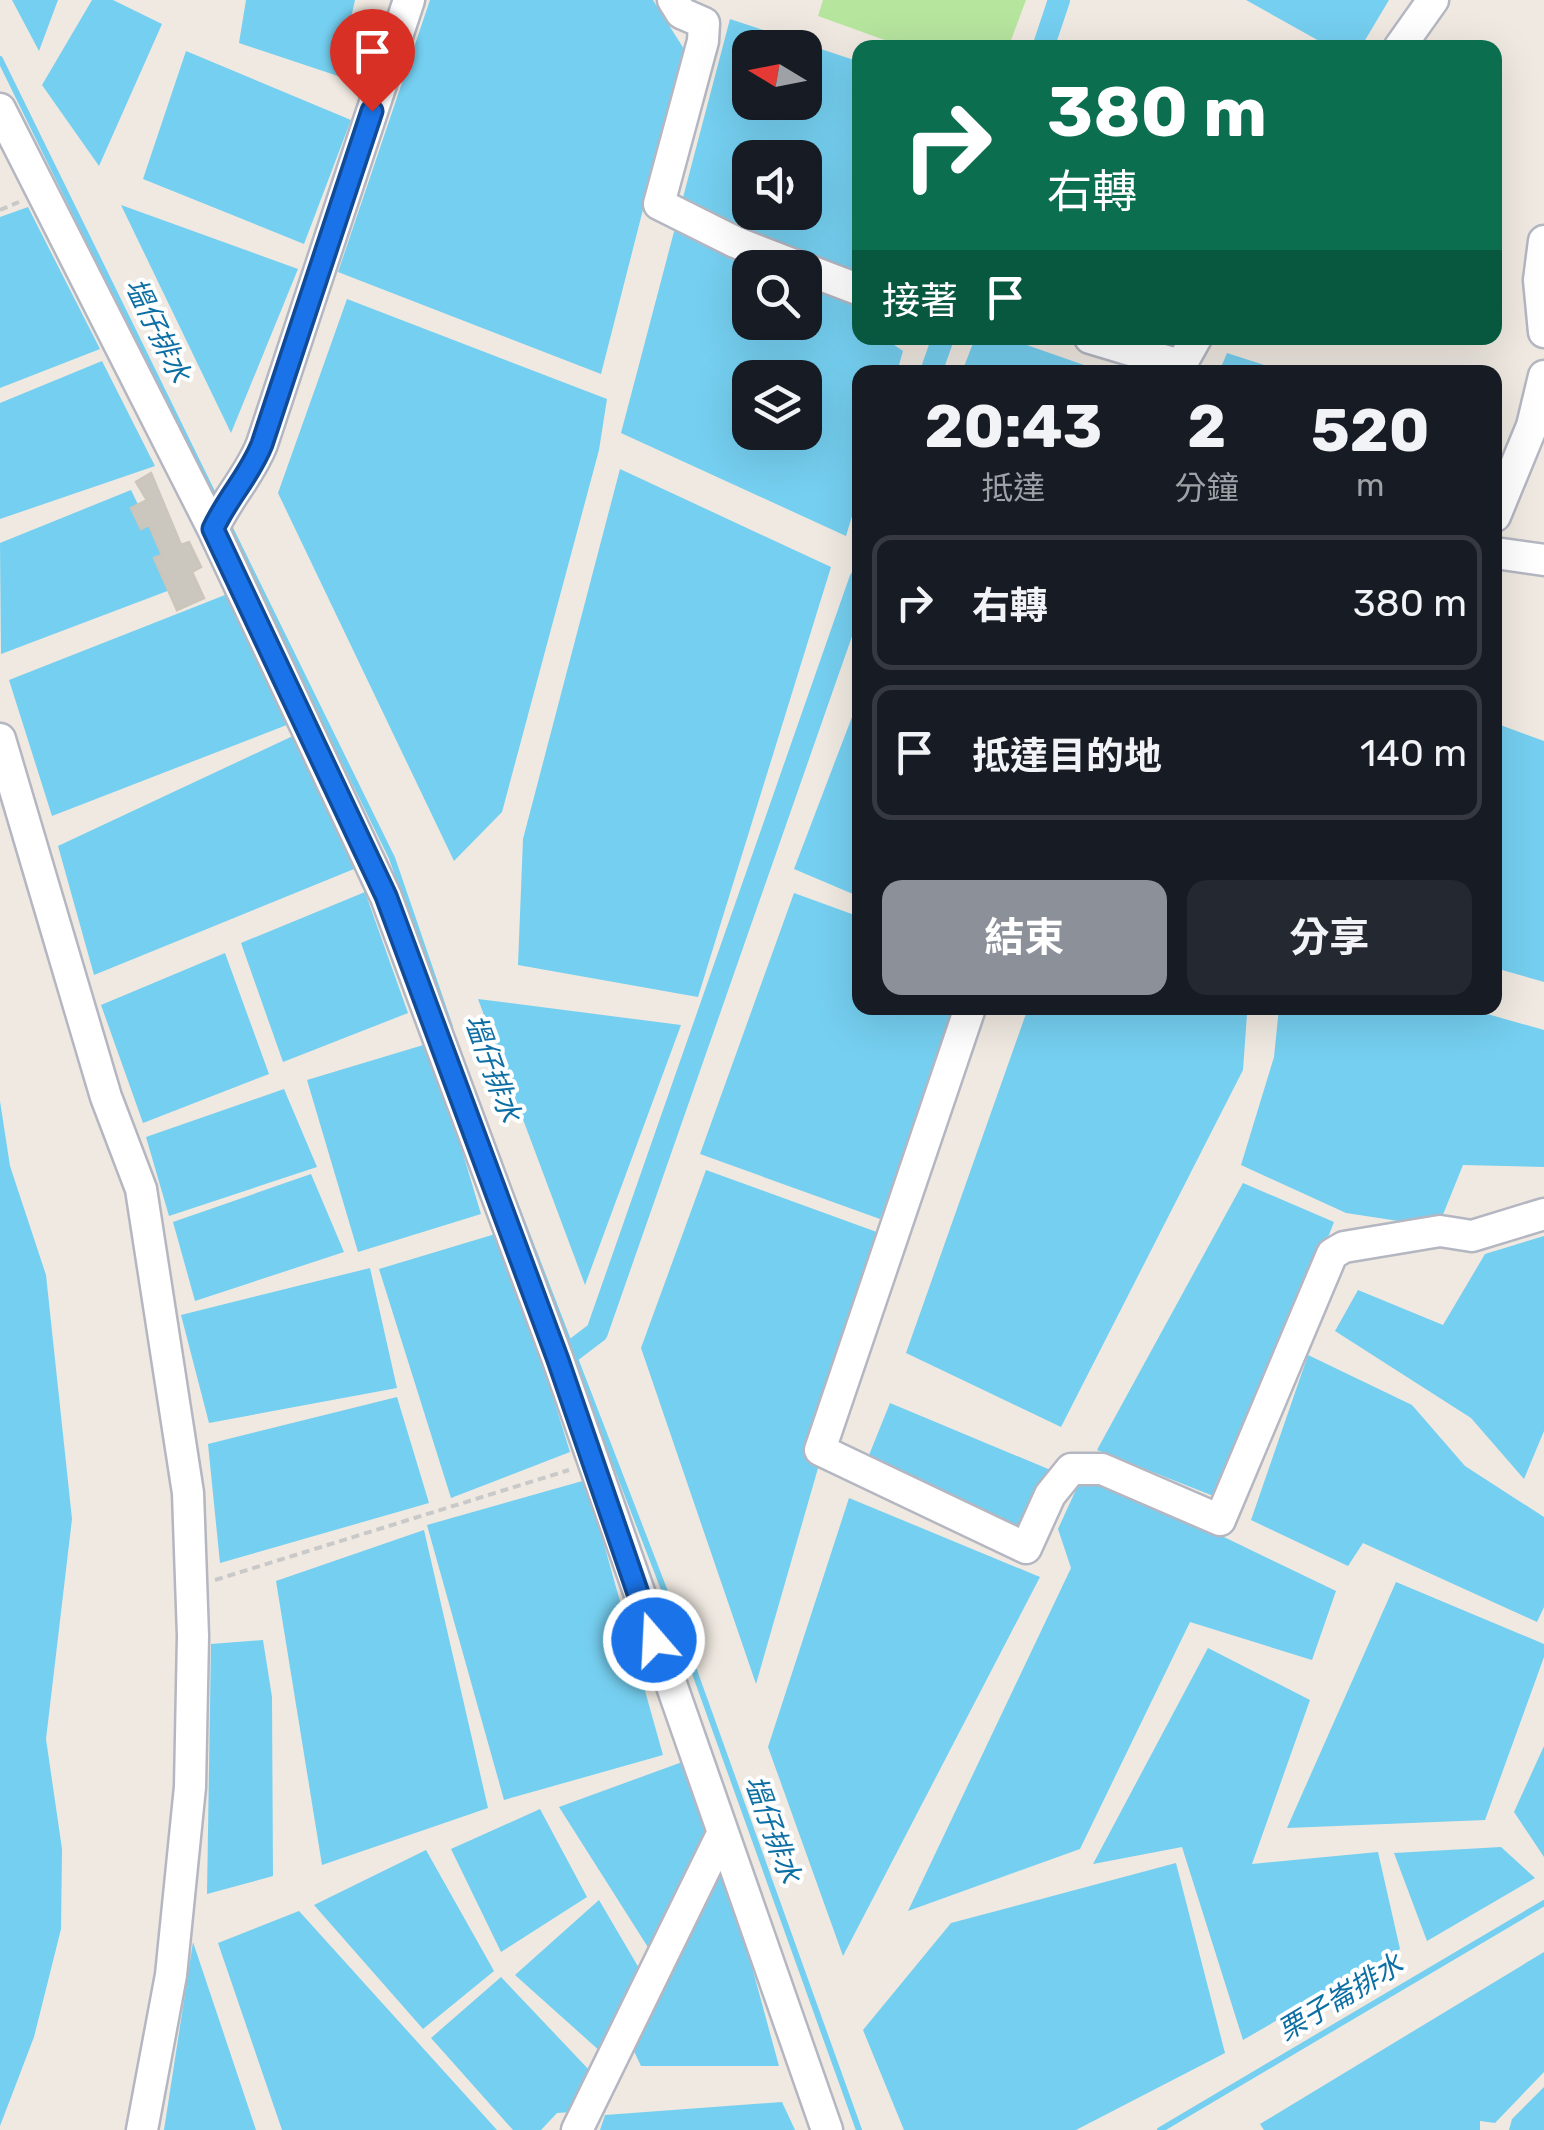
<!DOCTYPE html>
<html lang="zh-TW">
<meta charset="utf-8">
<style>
body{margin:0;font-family:Rubik,"Noto Sans TC",sans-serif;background:#242831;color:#f1f3f6;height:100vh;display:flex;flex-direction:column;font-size:38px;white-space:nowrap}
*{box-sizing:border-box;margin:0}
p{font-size:32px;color:#9ea1a6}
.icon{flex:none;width:55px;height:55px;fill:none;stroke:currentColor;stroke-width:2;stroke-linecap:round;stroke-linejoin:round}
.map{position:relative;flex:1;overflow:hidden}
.side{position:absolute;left:852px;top:365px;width:650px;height:650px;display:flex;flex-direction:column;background:#171b24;border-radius:20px;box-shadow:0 10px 40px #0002}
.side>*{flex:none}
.top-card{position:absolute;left:852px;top:40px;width:650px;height:305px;border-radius:20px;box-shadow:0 10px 40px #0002;background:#0b6e4f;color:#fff;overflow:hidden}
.needle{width:65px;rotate:280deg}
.fabs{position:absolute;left:732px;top:30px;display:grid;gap:20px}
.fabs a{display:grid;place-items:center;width:90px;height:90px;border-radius:20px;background:#171b24;box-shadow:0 10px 40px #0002;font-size:50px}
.pin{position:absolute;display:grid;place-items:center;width:85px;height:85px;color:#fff;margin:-102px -42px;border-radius:50% 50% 50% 0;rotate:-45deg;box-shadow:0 0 10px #0007}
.pin .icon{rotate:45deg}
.me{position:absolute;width:110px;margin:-55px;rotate:341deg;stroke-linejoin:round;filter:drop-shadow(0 0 8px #0008)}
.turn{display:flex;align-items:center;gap:35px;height:210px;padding:0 30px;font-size:45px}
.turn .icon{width:130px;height:130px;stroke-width:2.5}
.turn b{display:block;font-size:70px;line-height:85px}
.then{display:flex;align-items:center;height:95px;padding:0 30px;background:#0003;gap:20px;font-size:38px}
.eta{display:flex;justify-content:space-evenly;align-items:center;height:170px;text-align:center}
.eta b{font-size:60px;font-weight:700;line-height:70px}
.button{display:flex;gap:20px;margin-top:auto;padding:20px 30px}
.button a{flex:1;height:115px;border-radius:20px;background:#8c9099;color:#fff;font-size:40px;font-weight:700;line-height:115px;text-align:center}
.button a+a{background:#242831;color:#f1f3f6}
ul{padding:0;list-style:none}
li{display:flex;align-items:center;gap:30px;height:135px;margin:0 20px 15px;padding:0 10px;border:5px solid #363941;border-radius:20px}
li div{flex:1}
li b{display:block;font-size:38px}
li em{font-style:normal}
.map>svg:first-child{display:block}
</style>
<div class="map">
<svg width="1544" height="2130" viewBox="0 0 1544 2130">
<rect width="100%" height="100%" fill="#efe9e1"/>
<path fill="#b6e59e" d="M823,0H1026L1008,48L904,47L818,16Z"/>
<path fill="#75cff0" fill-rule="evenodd" d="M12,0H58L39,51Z
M92,0H113L162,24L99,166L42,85Z
M246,0H355L338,76L239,43Z
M430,0H653L684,49L601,374L338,272Z
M1246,0H1389L1361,47H1330Z
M730,19L860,62V301L856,316L860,320V338H884L903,351L897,372H860V490L846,536L621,433ZM750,48H805V102H750ZM750,158H805V212H750ZM750,268H805V322H750ZM750,378H805V432H750Z
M186,51L351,120L304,244L143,179Z
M121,205L298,269L231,433Z
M28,207L100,349L0,388V217Z
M347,299L607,399L599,450L502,812L454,861L278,493Z
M975,338H1007L1104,372H962Z
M1227,353L1286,372H1219Z
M102,361L155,466L0,519V403Z
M620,469L831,567L698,997L518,965L523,839Z
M131,490L178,587L1,654L0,543Z
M225,595L297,721L52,816L9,680Z
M860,696V897L794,869Z
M1495,723L1544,741V982L1495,968Z
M295,735L354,869L94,975L58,846Z
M365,892L408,1013L283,1062L241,943Z
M794,893L860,917V1008H957L880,1219L700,1154Z
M225,953L269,1074L143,1123L101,1005Z
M478,999L681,1025L585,1285Z
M1028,1008H1230L1247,1014L1243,1070L1061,1427L906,1353Z
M1279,1008H1466L1544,1030V1167L1463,1165L1438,1227L1346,1213L1241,1165L1274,1057Z
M430,1043L481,1214L358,1252L307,1080Z
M284,1089L317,1167L169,1216L146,1137Z
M0,1101L10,1166L46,1275L72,1519L46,1739L62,1849L61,1929L34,2037L0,2126Z
M706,1170L885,1235L756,1684L641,1348Z
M311,1174L344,1252L195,1301L173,1222Z
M1243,1183L1334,1222L1226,1501L1097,1450Z
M502,1232L570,1452L451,1498L379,1269Z
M1544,1236V1431L1524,1479L1471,1418L1335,1331L1358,1290L1443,1325L1485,1254Z
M370,1268L397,1388L209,1423L181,1315Z
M1308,1355L1412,1405L1465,1466L1544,1517V1607L1537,1622L1363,1543L1348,1566L1251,1520Z
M397,1397L429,1503L220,1563L208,1444Z
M890,1403L1053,1471L1028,1533L865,1465Z
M1085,1470L1336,1591L1312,1660L1190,1622L1080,1849L908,1911L1071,1568L1058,1529Z
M586,1480L663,1755L504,1800L427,1525Z
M849,1498L1040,1577L843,1956L768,1747Z
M424,1530L488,1808L322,1865L276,1581Z
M1396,1582L1544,1644V1657L1485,1820L1287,1828Z
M263,1640L272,1697L273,1876L207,1894L211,1644Z
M1208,1648L1310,1700L1252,1864L1378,1852L1400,1949L1243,2040L1182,1847L1093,1864Z
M1544,1746V1857L1514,1812Z
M685,1761L711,1835L651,1952L559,1807Z
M540,1809L587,1897L501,1952L451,1849Z
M1501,1847L1535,1878L1427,1941L1394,1853Z
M426,1850L494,1971L423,2029L314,1905Z
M723,1861L779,2066H641L631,2045Z
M1176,1863L1225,2053L1076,2130H904L863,2030L951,1923Z
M599,1900L643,1975L601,2052L515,1975Z
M299,1911L497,2130H282L218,1943Z
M193,1942L256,2130H164Z
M1544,1952V2072L1495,2123L1480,2121V2130H1264L1260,2124Z
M501,1977L592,2073L572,2112L557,2113L541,2130H513L431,2038Z
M1544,2087V2130H1509L1512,2119Z
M782,2102L795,2130H600L605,2115Z"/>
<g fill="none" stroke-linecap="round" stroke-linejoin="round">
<path stroke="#75cff0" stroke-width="6" d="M0,59L217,502
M227,522L392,858L450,1027
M515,1203L677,1623L859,2130
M1160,2130L1544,1903"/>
<path stroke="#75cff0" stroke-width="22" d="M1043,48L1059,0
M931,372L943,338
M572,1351L597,1332L860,580"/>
</g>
<path fill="#cbc7bf" stroke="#cbc5ba" stroke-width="2.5" d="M344,42L372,52L364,78L335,67Z
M151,473L181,545L189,542L201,567L192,572L204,598L177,610L154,558L162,555L149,525L141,529L131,508L147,500L136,482Z"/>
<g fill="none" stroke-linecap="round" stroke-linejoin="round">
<g stroke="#b4b7c1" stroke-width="35">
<path id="minor" d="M673,0L681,13L704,23L703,41L659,204L735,242L802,268
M1399,48L1433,0
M0,109L213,529L386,897L558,1360L827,2130
M1544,241L1539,280L1544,332
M805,269L860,290
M1090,338L1180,365
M1177,372L1196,338
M1495,516L1532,426L1544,376
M213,529C227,498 250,475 262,444L409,0
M1495,553L1544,560
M0,739L106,1097L141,1189L188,1493L193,1636L190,1787L171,1975L142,2130
M970,1008L820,1450L1026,1548L1050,1495L1071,1469H1102L1220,1520L1332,1254L1344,1247L1440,1231L1472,1236L1544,1214
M577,2130L721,1836"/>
</g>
<path stroke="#c9c9c9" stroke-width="4" stroke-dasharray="8 5" stroke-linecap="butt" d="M0,210L19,202
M215,1580L569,1470"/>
<use href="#minor" stroke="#fff" stroke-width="30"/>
</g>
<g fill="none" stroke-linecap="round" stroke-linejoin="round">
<g stroke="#114b97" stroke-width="25">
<path id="route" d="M372,111L262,444C250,475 227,498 213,529L386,896L558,1360L654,1640"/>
</g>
<use href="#route" stroke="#1a73e8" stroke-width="18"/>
</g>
<g text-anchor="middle" stroke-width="8" stroke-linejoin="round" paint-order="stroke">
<g font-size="28" font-style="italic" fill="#0d6fa3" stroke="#fff">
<text transform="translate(158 330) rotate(64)" y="10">塭仔排水</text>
<text transform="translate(493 1068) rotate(70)" y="10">塭仔排水</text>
<text transform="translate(773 1829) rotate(70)" y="10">塭仔排水</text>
<text transform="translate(1340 1997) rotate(-31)" y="10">栗子崙排水</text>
</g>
</g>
</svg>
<div class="fabs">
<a><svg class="needle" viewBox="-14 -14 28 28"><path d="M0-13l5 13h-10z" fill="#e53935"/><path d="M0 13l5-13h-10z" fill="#9ea1a6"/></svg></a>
<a><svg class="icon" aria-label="sound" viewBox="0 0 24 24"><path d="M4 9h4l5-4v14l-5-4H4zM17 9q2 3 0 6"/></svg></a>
<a><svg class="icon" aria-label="search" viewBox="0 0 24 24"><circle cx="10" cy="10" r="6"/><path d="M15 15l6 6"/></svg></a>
<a><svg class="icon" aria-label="layers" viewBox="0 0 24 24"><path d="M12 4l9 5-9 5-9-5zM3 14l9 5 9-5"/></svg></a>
</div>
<div class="pin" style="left:372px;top:111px;background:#d93025"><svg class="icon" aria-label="arrive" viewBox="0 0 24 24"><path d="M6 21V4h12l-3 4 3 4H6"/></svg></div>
<svg class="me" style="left:654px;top:1640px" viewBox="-20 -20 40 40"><circle r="17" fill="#1a73e8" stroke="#fff" stroke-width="3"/><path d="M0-11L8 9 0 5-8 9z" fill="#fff"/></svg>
<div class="top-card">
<div class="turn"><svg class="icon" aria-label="right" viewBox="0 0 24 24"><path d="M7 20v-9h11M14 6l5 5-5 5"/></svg><div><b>380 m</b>右轉</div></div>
<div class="then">接著<svg class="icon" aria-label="arrive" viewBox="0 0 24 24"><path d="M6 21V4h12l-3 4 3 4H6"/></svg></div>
</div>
<section class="side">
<div class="eta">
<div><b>20:43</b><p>抵達</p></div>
<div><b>2</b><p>分鐘</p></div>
<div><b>520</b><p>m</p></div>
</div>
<ul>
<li><svg class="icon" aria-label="right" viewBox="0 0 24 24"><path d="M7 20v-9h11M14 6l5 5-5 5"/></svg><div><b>右轉</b></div><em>380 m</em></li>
<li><svg class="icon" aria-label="arrive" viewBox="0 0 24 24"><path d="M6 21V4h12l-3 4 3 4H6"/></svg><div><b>抵達目的地</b></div><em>140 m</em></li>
</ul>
<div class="button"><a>結束</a><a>分享</a></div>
</section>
</div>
